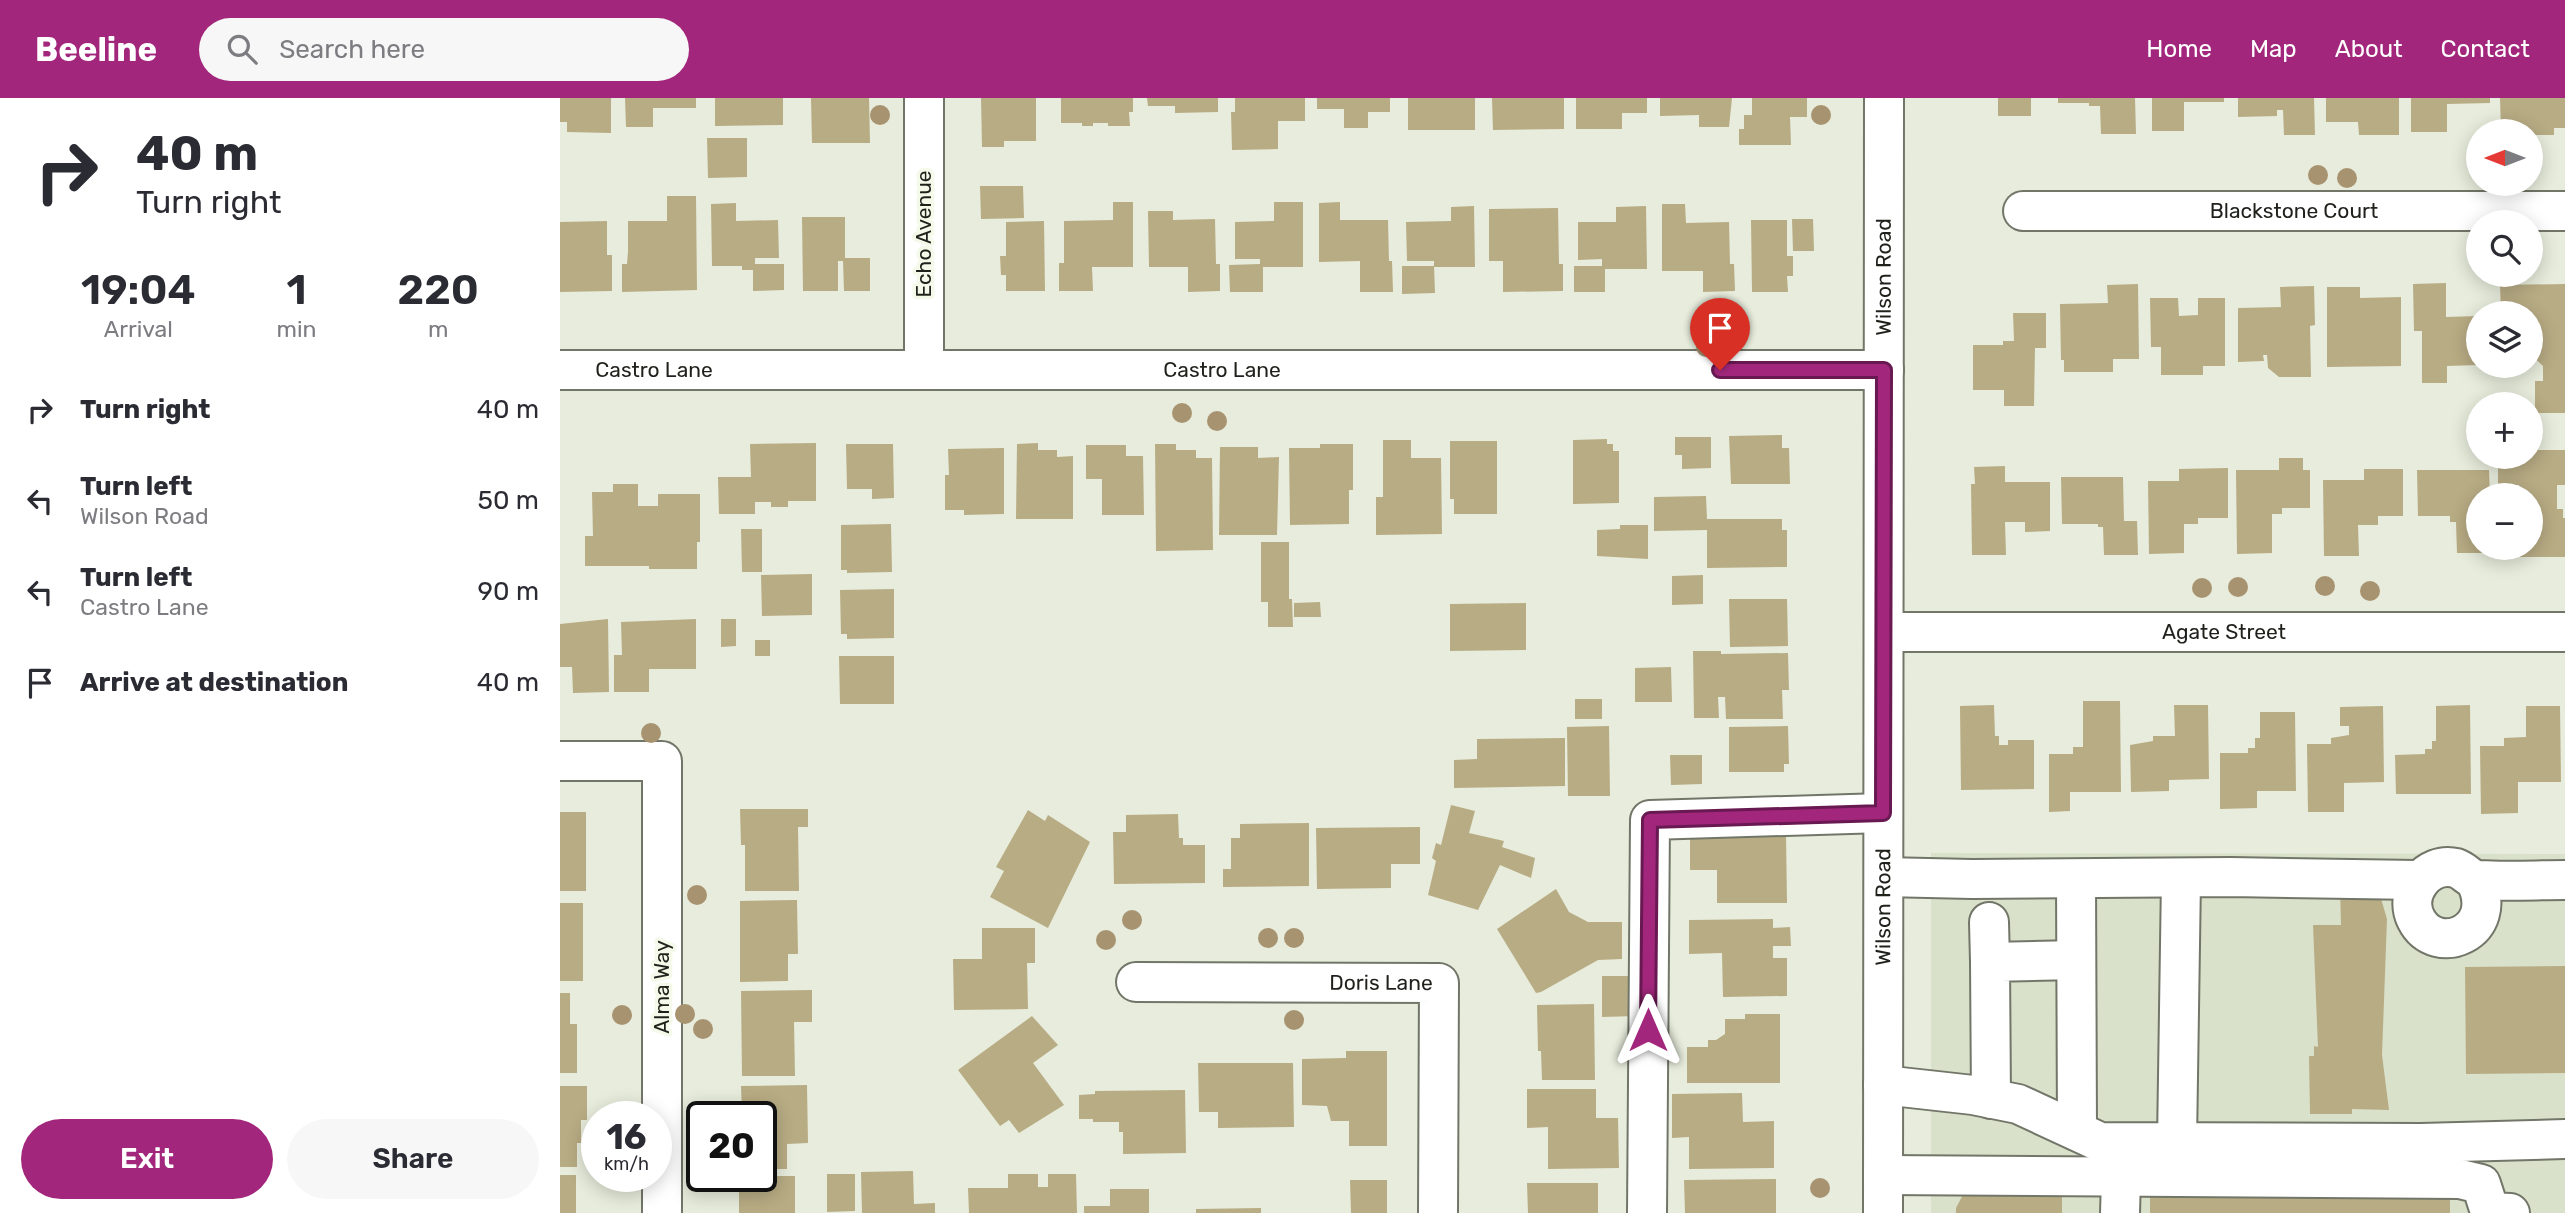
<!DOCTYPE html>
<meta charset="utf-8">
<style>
body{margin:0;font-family:Rubik,sans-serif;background:#f7f7f7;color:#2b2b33;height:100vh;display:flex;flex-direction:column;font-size:26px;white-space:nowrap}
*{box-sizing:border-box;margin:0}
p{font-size:23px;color:#7c7c81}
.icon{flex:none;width:38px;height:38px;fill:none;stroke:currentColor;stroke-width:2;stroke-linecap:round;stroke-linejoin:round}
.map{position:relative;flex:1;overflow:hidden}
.sheet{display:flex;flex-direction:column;background:#fff;width:560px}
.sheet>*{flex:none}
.top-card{background:#fff;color:#2b2b33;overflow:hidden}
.needle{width:46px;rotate:270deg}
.buttons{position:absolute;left:1906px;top:21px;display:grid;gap:14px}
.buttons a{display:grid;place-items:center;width:77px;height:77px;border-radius:50%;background:#fff;box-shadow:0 4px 18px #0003;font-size:35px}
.speed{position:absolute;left:21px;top:1003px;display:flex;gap:14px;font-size:35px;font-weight:700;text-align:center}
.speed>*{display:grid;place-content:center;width:91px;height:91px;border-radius:50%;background:#fff;box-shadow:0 4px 18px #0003;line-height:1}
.speed small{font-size:18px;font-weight:400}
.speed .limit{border:4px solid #111;border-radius:10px;background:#fff;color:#111}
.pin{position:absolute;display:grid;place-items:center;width:60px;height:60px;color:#fff;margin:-72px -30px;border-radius:50% 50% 50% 0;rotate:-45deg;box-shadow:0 0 7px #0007}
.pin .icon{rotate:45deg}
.me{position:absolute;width:77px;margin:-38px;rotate:0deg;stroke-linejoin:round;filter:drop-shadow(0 0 5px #0008)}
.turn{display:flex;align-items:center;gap:24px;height:147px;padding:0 21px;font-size:32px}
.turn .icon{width:91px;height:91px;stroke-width:2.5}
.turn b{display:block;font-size:49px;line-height:60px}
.eta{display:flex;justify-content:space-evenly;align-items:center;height:119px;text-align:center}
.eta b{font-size:42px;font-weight:600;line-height:49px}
.primary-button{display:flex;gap:14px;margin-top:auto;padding:14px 21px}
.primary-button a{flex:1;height:80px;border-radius:42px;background:#a2277c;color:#fff;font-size:28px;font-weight:600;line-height:80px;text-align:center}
.primary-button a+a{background:#f7f7f7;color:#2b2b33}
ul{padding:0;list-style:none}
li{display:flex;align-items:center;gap:21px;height:91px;padding:0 21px}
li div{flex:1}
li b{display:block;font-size:26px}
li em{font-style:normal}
header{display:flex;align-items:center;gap:42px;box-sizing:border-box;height:98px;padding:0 35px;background:#a2277c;color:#fff}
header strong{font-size:33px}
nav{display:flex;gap:38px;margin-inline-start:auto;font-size:24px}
.search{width:490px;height:63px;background:#f7f7f7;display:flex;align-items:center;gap:18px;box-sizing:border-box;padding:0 24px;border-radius:38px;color:#7c7c81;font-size:26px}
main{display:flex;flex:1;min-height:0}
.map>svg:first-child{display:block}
</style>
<header>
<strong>Beeline</strong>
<div class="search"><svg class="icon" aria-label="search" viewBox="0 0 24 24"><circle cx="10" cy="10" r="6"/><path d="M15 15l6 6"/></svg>Search here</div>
<nav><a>Home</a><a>Map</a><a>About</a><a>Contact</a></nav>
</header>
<main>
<section class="sheet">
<div class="top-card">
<div class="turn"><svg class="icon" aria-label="right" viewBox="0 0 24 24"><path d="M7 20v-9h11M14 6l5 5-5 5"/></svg><div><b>40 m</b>Turn right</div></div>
</div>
<div class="eta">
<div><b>19:04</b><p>Arrival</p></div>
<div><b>1</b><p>min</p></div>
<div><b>220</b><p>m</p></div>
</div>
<ul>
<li><svg class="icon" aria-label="right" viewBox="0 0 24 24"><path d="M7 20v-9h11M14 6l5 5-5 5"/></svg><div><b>Turn right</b></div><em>40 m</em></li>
<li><svg class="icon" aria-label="left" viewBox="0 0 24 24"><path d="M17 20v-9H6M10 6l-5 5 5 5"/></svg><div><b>Turn left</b><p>Wilson Road</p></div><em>50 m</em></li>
<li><svg class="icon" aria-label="left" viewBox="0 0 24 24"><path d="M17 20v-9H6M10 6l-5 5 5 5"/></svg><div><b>Turn left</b><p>Castro Lane</p></div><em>90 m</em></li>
<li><svg class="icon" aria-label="arrive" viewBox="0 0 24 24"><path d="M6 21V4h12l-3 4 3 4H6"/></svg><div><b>Arrive at destination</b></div><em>40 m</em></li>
</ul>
<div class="primary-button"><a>Exit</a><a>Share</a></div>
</section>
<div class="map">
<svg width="2005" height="1115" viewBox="0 0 2005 1115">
<rect width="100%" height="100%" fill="#e7ecdc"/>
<path fill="#dae1ca" d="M1371,755L2005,756V1115H1371Z"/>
<path fill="#b8ac84" d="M0,0H51V35L7,34V24H0Z
M65,0H136V10H93V29H66Z
M155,0H223V27L155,28Z
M251,0H309L310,45H252Z
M421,0H476V43H444V49H422Z
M501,0H573V14H569L570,28H548V25H533V28H522V25H501Z
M587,0H658V14L615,15V8H588Z
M675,0H745V23H718V51L672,52L671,14H675Z
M757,0H830V14H808V30H784V11H757Z
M848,0H915V32H848Z
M932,0H1004V31L933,32Z
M1016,0H1087V15H1062V31H1016Z
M1100,0H1172L1169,29H1139V17L1100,18Z
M1192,0H1247V19H1230L1231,47H1179V31H1184V17H1192Z
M1438,0H1471V18H1438Z
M1498,0H1575L1576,36H1541L1540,8H1529V5H1498Z
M1592,0H1664V4H1624V33H1592Z
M1678,0H1754L1755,37H1724L1723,12H1717V18L1678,19Z
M1766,0H1839V37H1799L1798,24H1766Z
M1851,0H1930V5L1887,6V34H1851Z
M1940,0H2005V30H1994V37H1970V33H1941Z
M147,40H187V79L148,80Z
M420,88H463L464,120L421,121Z
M107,98H136L137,192L62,194V166H67L68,154V123H107Z
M553,104H573V169H532L533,193H499V165H504V123L553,122Z
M714,104H743V169H703V194H670L669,167L700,166V161H675V124L714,123Z
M780,104V122H828L829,163H832L833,194H800V163L759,164V105Z
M176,105V123L218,122L219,160H195V166H224V192L193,193V172H182V168H152L151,106Z
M1102,106H1125L1126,125L1169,124L1170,166H1174L1175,193L1143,194V173H1102Z
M914,108L915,169H874V163H847L846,124L891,123V109Z
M1086,108L1087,171H1045V194H1014V168H1042V161L1018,162V124H1056V109Z
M998,110L999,166H1003V193L943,194V163H929V111Z
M588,113H613V122L655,121L656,166H660V193L628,194V169H589Z
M242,119H285V160H310V193H284L283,163H278V193H243Z
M1232,121H1253L1254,153H1233Z
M1191,122H1227V158H1233V178H1227L1228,194H1192Z
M47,123V157H52V193L0,194V124Z
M484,123L485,193H446V177H441L440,158H446V124Z
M842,168H874L875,195L842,196Z
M1886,185V219L1918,218V267L1887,268V285H1862V233H1854L1853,186Z
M1578,186L1579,261H1553V274H1504V262H1501L1500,206L1548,205L1547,187Z
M2005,186V315H1975V283H1983V268L1970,256V215H1941L1940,187Z
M1754,188L1755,227L1750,228L1751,279H1719L1708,270L1707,257H1703L1704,263L1678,264V210L1721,209L1720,189Z
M1767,189H1800V200L1841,199V268L1767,269Z
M1590,200H1618L1619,218L1638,217V200H1665V268H1643V277H1601V249H1591Z
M1453,215H1486V250H1475L1474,308H1444V292H1413V247H1443V243H1454Z
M1222,337V350H1229L1230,386H1171L1169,338Z
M1115,339H1151V370L1122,371V357H1115Z
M1047,341V346H1053V353H1059V405L1013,406V342Z
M823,342H851V360H881L882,436L816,437V399H823Z
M890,343H937V416H894V401H890Z
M256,345V403H228V409H211V404H195V416H159L158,379H191L190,346Z
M478,345V352H497V359L513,358V421H456L457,346Z
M286,346H333L334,400L312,401V391H287Z
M595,346H616V352H636V360H652L653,452L596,453Z
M760,346H793V392H789V426L730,427L729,350H760Z
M526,347H566V358H583L584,417H542V381H526Z
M660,349H698V360L719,359L717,437H659Z
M444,350V416L404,417V412H385V377H389L388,351Z
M1970,352H2005V387H1997V411H2003V420H2005V459H1959V450H1970V397H1959V387H1938V359H1970Z
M1719,360H1743V372H1750V410H1722V416H1712V455L1677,456L1676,372H1719Z
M1445,368V384H1490V433L1465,434V424H1445L1446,457H1412L1411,386H1415L1414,369Z
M1668,370V420H1638V426H1624V455L1589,456L1588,383H1619V371Z
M1804,371H1843V418H1818V427H1798L1799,458H1764L1763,382H1804Z
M1857,372H1929L1930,397H1918V450H1930V455H1897L1896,424H1890V418H1858Z
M1501,379H1563L1564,423H1577L1578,457H1544L1543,429H1538V426H1502Z
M53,386H78V408H98V396H140V444H137V471H89V468H25V438H33L32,394H53Z
M1146,398L1147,421H1222V432H1227V469L1147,470V432L1094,433V399Z
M331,426L332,474L287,475V472H281V427Z
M1060,427H1088V461L1037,458V432L1060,431Z
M181,431H202V474H182Z
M701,444H729V501H732L733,529H708V504H701Z
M252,476V517L202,518L201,477Z
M1143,477V506L1112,507V478Z
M334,491V540L287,541V536H281L280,492Z
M1169,501H1227L1228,548L1170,549Z
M760,504L761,519H734V505Z
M966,505V552L890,553V506Z
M48,521L49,594L13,595L12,569H0V526Z
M136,521V571H89V594H54V557H62L61,524Z
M161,521H176V548L161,549Z
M195,542H210V558H195Z
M1133,553H1161V556L1228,555L1229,592H1222L1223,621H1166L1165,599H1158L1159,620H1134Z
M279,558H334V606H280Z
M1111,569L1112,604H1075V570Z
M1015,601H1042V621H1015Z
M1523,603H1560L1561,694H1510V713L1489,714V656H1513V649H1523Z
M1434,607L1435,638H1439V647H1448V642H1474V691L1401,692L1400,608Z
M1614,607H1648L1649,681L1609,682V693L1571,694L1570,647L1593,643V638H1615Z
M1910,607L1911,696H1836L1835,657L1865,656V651H1872V643H1876V608Z
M1823,608L1824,684L1784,685V714H1748L1747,646H1771V640L1789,637V628H1780V609Z
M1966,608H2000L2001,684H1958V715L1921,716L1920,648H1944V640L1966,639Z
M1700,614H1735L1736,693H1697V710L1660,711V655H1688V650H1695V640H1700Z
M1049,628L1050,698H1008L1007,629Z
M1228,628L1229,666H1224V674H1169V629Z
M1005,640V688L894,690V662L917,661V641Z
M1110,657H1142V686L1111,687Z
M891,707L915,713L909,735L944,743L942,749L975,760L971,780L940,767L918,812L868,797L876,763L872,760L876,745L881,747Z
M180,711H248V729H238L239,793H185V747H181Z
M468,712L485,723L488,717L530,744L488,830L430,799L444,773L436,769Z
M0,714H26V793H0Z
M618,716L619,740H623V747H645V785L554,786L553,734H566V717Z
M749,725V788L663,789V771H671V740H680V726Z
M860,729V766H831V790L757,791L756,730Z
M1226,737L1227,805H1157V772H1130V738Z
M1817,787L1827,821L1822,957L1829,1012L1792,1011V1016H1750L1749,958H1754V948L1758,949L1753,827H1781L1780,788Z
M996,791L1009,814L1028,824H1062V861L1038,862L981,894L976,895L937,831Z
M237,802L238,856H228V883L180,884V803Z
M0,805H23V883H0Z
M1213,821V830L1230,829L1231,848H1213V860H1227V898L1163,899L1162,855L1129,856V822Z
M422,830H475V865H467L468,911L394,912L393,861H422Z
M2005,868V975L1906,976L1905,869Z
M1042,878H1076L1077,918L1042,919Z
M252,892V924H234L235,978H182L181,893Z
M0,895H10V926H17V975H0Z
M1034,906L1035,982H982L981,953H978L977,907Z
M1185,916H1220V985H1127V949H1148V942H1156L1165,936V921H1185Z
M472,918L498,947L473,965L504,1007L459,1035L449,1022L440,1028L398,972Z
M786,953H827V1048H789V1023H771L767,1008L742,1007V961L786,960Z
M638,965H733L734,1029L658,1030V1014H639Z
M247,987L248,1045L227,1046V1071H201V1018H182L181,988Z
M0,988H27V1022H21V1045H17V1069H0Z
M967,991H1036V1020H1058L1059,1070L988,1071V1029L967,1030Z
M625,992L626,1055L563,1056V1034H559V1024H533V1021H519V997L535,996V993Z
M1182,995L1183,1024L1214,1023V1070L1129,1071V1039L1112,1040V996Z
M353,1073L354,1106L375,1105V1115H302L301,1074Z
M267,1076H295V1113L267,1114Z
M448,1076H478V1089H488V1076H516L517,1115H409L408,1090H448Z
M0,1077H16V1115H0Z
M179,1078H235V1115H179Z
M1216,1081V1115H1125L1124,1082Z
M790,1082H827V1115H791Z
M967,1085H1038V1115H968Z
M1409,1085L1502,1097V1115H1396V1110Z
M1890,1089V1115H1590V1092Z
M550,1091H589V1115H524V1108H550Z
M701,1110V1115H636V1111Z"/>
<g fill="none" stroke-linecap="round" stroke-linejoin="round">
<g stroke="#727668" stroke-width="42">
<g id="minor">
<path id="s1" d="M1463,113H2005"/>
<path id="s2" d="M0,272H1324"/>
<path d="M364,272V0"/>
<path id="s3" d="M1324,534H2005"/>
<path d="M0,663H102V1115"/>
<path d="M1324,779L1412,781L1671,779L1858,782"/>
<path d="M1516,781L1517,1033"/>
<path d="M1915,782C1942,834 1876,861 1856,821C1843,795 1867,763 1896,770C1905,773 1910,782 1919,782C1947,784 1977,782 2005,782"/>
<path d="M1429,824L1430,864"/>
<path id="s4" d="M576,884L879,885L878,1115"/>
<path d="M1323,987L1413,997L1458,1006L1540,1044L1861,1045L2005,1041"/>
<path d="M1431,1001L1430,864L1516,862"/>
<path d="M1617,1044L1621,781"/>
<path d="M1323,1077L1900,1081L1921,1086L1930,1114L1950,1115"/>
<path d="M1087,1115L1090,722L1323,715"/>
<path id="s5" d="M1323,1115L1324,0"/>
<path d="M1560,1115L1561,1080"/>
</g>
</g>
<use href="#minor" stroke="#fff" stroke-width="38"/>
</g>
<g fill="#a89370">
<circle cx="320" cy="17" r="10"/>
<circle cx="1261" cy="17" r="10"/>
<circle cx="1758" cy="77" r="10"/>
<circle cx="1787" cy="80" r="10"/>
<circle cx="1162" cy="226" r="10"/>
<circle cx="1146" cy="249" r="10"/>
<circle cx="622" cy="315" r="10"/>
<circle cx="657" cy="323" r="10"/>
<circle cx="1765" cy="488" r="10"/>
<circle cx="1678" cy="489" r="10"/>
<circle cx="1642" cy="490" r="10"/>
<circle cx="1810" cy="493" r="10"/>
<circle cx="91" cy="635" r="10"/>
<circle cx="137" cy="797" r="10"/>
<circle cx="572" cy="822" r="10"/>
<circle cx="708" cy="840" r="10"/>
<circle cx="734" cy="840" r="10"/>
<circle cx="546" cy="842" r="10"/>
<circle cx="125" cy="916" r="10"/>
<circle cx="62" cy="917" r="10"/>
<circle cx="734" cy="922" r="10"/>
<circle cx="143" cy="931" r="10"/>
<circle cx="1260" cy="1090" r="10"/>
</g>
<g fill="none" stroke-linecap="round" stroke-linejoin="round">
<g stroke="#691951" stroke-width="18">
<path id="route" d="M1088,932L1090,722L1323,715L1324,272H1160"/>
</g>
<use href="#route" stroke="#a2277c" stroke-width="12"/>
</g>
<g text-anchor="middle" stroke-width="7" stroke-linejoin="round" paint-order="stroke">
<g font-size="21" fill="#1f211b" stroke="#f4f9e9">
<text dy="7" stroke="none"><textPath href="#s1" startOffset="271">Blackstone Court</textPath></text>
<text transform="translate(364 136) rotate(-90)" y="7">Echo Avenue</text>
<text dy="7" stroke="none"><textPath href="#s5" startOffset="936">Wilson Road</textPath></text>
<text dy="7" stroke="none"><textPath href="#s2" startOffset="94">Castro Lane</textPath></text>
<text dy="7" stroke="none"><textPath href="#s2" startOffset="662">Castro Lane</textPath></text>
<text dy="7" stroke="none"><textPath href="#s3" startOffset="340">Agate Street</textPath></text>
<text dy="7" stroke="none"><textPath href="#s5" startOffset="306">Wilson Road</textPath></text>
<text dy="7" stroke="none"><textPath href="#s4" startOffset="245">Doris Lane</textPath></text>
<text transform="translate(102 889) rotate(-90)" y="7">Alma Way</text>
</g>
</g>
</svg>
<div class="buttons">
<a><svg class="needle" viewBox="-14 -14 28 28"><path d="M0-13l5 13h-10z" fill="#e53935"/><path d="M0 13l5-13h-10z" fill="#7c7c81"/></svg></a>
<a><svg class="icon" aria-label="search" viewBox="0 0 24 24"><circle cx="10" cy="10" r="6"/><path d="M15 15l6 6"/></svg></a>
<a><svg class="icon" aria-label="layers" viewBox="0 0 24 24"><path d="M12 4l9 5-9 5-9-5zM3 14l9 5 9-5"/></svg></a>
<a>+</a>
<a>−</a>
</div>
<div class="speed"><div>16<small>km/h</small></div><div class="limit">20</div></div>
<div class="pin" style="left:1160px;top:272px;background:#d93025"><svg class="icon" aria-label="arrive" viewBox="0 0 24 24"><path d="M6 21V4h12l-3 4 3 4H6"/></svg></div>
<svg class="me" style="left:1088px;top:932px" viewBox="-20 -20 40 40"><path d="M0-17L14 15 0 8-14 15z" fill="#a2277c" stroke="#fff" stroke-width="4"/></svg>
</div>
</main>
